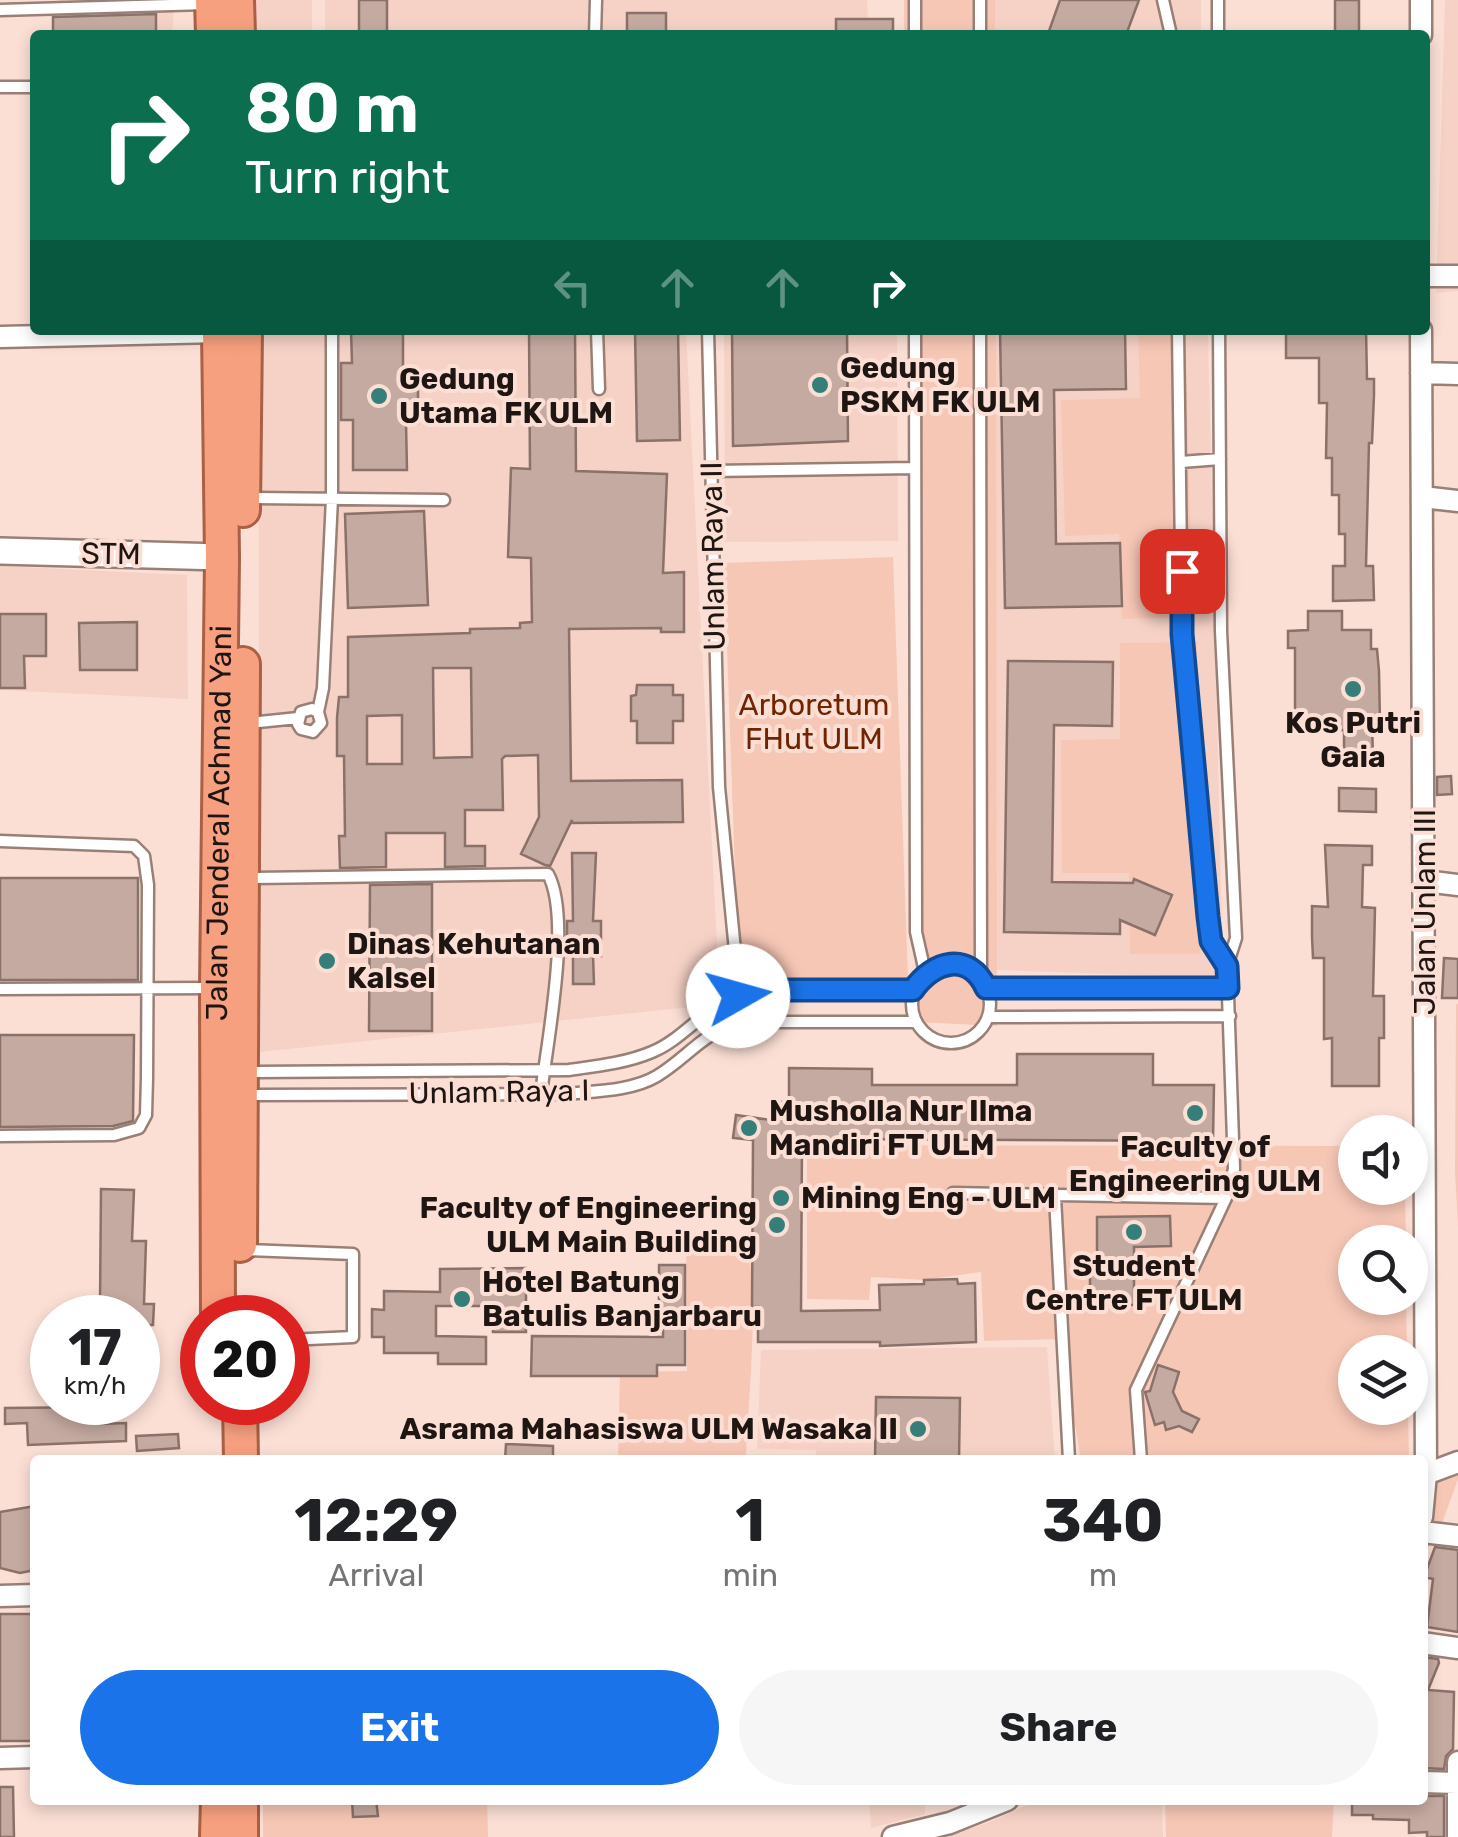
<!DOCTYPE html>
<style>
body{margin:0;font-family:Rubik,sans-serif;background:#f6f6f6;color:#202124;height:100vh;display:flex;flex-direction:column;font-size:38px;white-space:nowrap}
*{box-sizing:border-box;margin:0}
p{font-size:32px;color:#757577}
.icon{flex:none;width:55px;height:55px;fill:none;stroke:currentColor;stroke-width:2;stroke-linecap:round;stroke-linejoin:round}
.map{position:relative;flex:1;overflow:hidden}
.drawer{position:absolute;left:30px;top:1455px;width:1398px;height:350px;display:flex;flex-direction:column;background:#fff;border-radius:10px;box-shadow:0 5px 15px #0003}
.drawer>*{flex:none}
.banner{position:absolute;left:30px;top:30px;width:1400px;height:305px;border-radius:10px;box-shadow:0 5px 15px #0003;background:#0b6e4f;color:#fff;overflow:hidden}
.buttons{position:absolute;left:1338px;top:1115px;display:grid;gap:20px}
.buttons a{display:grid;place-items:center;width:90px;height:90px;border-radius:50%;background:#fff;box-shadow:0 5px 15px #0003;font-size:50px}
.speed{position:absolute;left:30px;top:1295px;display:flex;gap:20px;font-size:50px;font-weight:700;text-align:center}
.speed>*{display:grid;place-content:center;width:130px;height:130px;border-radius:50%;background:#fff;box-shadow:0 5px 15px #0003;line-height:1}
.speed small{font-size:25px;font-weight:400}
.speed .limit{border:15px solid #d22;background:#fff;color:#111}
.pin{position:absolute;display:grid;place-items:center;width:85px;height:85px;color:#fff;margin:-42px;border-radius:20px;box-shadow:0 5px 15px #0006}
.me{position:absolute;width:110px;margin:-55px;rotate:83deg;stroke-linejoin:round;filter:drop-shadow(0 0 8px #0008)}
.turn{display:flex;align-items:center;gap:35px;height:210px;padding:0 50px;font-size:45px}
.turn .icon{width:130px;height:130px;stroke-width:2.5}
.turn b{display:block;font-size:70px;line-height:85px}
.lanes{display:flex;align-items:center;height:95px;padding:0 50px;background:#0003;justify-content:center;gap:50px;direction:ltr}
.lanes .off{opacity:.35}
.eta{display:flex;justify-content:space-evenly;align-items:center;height:170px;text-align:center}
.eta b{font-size:60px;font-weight:700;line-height:70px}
.primary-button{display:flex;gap:20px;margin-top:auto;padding:20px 50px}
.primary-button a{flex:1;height:115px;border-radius:60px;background:#1a73e8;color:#fff;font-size:40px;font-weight:700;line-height:115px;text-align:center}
.primary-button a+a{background:#f6f6f6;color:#202124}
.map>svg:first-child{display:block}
</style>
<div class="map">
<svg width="1458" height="1837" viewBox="0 0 1458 1837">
<rect width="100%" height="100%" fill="#fbdfd5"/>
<path fill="#f6d2c6" d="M58,0H175L172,35H58Z
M248,0H312V35H248Z
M325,0H867L869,35H325Z
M977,0H1201V35H978Z
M1445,0H1458V291L1436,293Z
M258,330H686L720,1004L260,1052Z
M724,330H897L898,541L722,542L725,529Z
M984,330H1208L1223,978L997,970Z
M0,566L187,575L188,699L0,690Z
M1047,1347L1055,1460H816V1450L757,1449L761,1350Z
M869,1800H925V1814L871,1828Z
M1038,1800H1162L1163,1837H946L990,1822Z"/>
<path fill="#f7c7b6" d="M904,0H995V35H904Z
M908,330H996L997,1026L916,1022Z
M1138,330H1185L1193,617L1122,619L1119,534L1065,536L1061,400L1140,398Z
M893,557L908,979L739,985L724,563Z
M1197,642L1200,954H1130L1129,873H1062L1061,740L1120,739V643Z
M1456,1004H1458V1227L1455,1172Z
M807,1145L1355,1146V1188H1405L1406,1242H1355V1298H1406L1407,1352H1355V1408H1408L1409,1460H1081L1060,1339L984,1341L981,1272L924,1280L871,1277L869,1300L807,1299Z
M746,1238C760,1298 748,1396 746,1460H618L620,1372L687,1371L686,1242Z
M1458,1470V1479L1440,1529L1430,1521L1438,1481Z
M263,1800H487L488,1837H263Z
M1165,1800H1334L1332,1837H1166Z"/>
<path fill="#c5aaa1" stroke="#8a7169" stroke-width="2.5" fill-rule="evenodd" d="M359,0H387V35H359Z
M1060,0H1139L1126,35H1059L1049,31Z
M1335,0H1359V35H1335Z
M627,13H666V35H627Z
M156,14V32L53,35V17Z
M836,19H893V35H836Z
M351,330H403V371H418V423H406L407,470H353V420H341V363H352Z
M529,330H575L576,471L667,474L663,573L684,572V632H661V628L569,629L571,781L682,780L683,822L572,823V820L550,866L545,865L521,854L539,817L538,755L505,756L502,759L503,810H465V846H485V866L445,867V833H386V867L340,868L339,836H345L344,756H337V718L339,697H348V637L470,633V629L520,628V623L532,622L531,558L508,557L511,468L530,469ZM433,668H471L472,757L434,758ZM402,715V764H367V716Z
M635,330H678L680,440L637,441Z
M732,330H847L848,441L733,446Z
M1000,330H1125L1126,389L1054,390L1056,544L1120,543L1122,606L1005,608Z
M1286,330H1366L1367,379H1374V395L1372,443H1369L1366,566H1373L1374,600L1333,601V566H1345V534H1339V495H1332V458H1326L1327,403H1319V358H1286Z
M424,511L428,605L348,608L345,514Z
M1308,611H1342V630H1371V649H1377L1379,671L1380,724H1372L1373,756H1344V730L1295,731V648H1288V631L1308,630Z
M0,614H46V656H24L25,688H0Z
M137,622V670H80L79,623Z
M1008,661L1113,662L1112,726L1054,725L1052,882L1133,883L1134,879L1172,895L1155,935L1120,920V934L1004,932Z
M637,685H673V695H683V721H673V743H637V721H631V696L636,695Z
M1451,776L1452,794L1437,795V777Z
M1339,788L1376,789V812L1339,811Z
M1325,845L1372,846V865H1363L1362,907L1375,908L1373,996H1384V1038H1379V1086H1332V1038L1324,1039V958H1313L1312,937V906L1328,907Z
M572,853H596L593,921H601V956L593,955L594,984H573V956H567V921H573Z
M0,878H138V980H0Z
M432,884V1031H369L370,885Z
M1444,958L1458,959V998H1442Z
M0,1035H134L133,1121L113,1126L0,1127Z
M1017,1054H1153V1085H1214L1213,1141L802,1139L801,1311L880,1310L879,1285L924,1284V1280L957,1279L958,1284L975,1283L976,1342L880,1346V1342H758V1307H752L753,1140L733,1138L736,1115L770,1120V1102H789V1068L872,1069V1085H1017Z
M101,1189L134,1190L132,1241H146L144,1304H154L153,1325H138V1318H93V1303H100Z
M1170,1216L1171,1246L1134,1247V1305L1090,1304V1273H1097V1217Z
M659,1265H685V1365H657V1376H531L532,1336L663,1337V1308H659Z
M526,1268V1332H493V1306H436V1336L486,1337V1364H438V1353H384V1337H372V1309L384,1310V1291L440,1292V1269Z
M1158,1365L1179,1372L1173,1392L1182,1411L1199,1419L1192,1432L1179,1426L1166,1430L1164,1422L1155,1425L1145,1392L1150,1391Z
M876,1397L960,1398L959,1460H875Z
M101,1407V1424L126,1423V1441L28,1445L27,1423L5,1424V1408Z
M178,1434L179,1448L137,1451L136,1436Z
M506,1444L553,1446V1460H505Z
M35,1506V1570L20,1573L0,1568V1512Z
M1435,1547L1458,1550V1632L1427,1627L1433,1579L1424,1577Z
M0,1614H35V1736H32V1741H0Z
M1422,1657L1438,1659L1439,1663L1428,1690L1454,1692L1453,1749L1446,1756L1444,1769L1422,1768Z
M0,1787H13L14,1837H0Z
M1422,1796H1444V1837H1427V1832L1409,1833V1820L1373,1819V1815H1352V1800H1422Z
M352,1800H376L378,1816L353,1817Z"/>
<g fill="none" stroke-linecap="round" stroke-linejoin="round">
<g stroke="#998077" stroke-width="15">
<path id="service" d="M980,0V35
M1163,0L1171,35
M1218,0V35
M0,10L206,4
M595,35L596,0
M915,35V0
M0,87H35
M597,330L599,389
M708,330L719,787L742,1022
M915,330L916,932L925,972
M980,330L981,978
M1178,330L1182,633L1211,941L1227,966
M1181,462L1220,459
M711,471L914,468
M250,498L444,500
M318,712L312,709L301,712L298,724L301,729L313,732L321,723L318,712L323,688L332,498V330
M249,723L298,718
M0,841L134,846L144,856L148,885L147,1078L146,1115L139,1128L114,1135L0,1136
M248,878L548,874C572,918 547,1042 541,1094
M912 1004a39 39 0 1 1 78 0a39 39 0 1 1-78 0Z
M0,989L211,988
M987,989L1228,988
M989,1017L1230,1016
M248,1072L569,1070C597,1066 626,1063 652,1052C682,1040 703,1009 735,997C774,982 868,989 913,990
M247,1095L566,1094C595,1091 632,1091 657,1076C690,1056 701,1033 742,1022H916
M953,1193L1226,1198L1234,1169L1227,966L1236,938L1221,631L1219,330
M1055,1197L1069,1460
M244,1250L353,1254V1337L288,1340
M1141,1460L1136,1390L1226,1198"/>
</g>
<g stroke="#998077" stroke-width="25">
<path id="minor" d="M1421,0V35
M1425,276H1458
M1421,330L1426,1474L1422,1517
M0,337L219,332
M1421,373L1458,374
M1422,497L1458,501
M1425,881L1458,885
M1426,1474L1458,1462
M1422,1532L1458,1536
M0,1596L35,1595
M1422,1643L1458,1648
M0,1758L35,1757
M1422,1782L1458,1783
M893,1837L950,1823L1007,1800
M1458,1837V1762"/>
</g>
<g stroke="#998077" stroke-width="30">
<path id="tertiary" d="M0,551L222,557"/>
</g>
<g stroke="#aa6045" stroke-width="38">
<g id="trunk">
<path d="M212,0L213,35"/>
<path d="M237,0L238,35"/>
<path d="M243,510L245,330"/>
<path d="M240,1245L243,664"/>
<path id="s1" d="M218,1318L217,988L222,557L219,330"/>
<path d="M240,1402L241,1460"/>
<path d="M217,1837L218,1800"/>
<path d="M241,1837V1800"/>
</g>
</g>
<use href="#service" stroke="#fff" stroke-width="10"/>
<use href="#minor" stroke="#fff" stroke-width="20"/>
<use href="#tertiary" stroke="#fff" stroke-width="25"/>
<use href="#trunk" stroke="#f7a080" stroke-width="32"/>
</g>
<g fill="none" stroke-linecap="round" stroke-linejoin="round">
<g stroke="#114b97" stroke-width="25">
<path id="route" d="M738,996L777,990H913C933,961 969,951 986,988H1228L1227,966L1211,941L1208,917L1182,634V571"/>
</g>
<use href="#route" stroke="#1a73e8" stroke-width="18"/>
</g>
<g fill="#367e7a" stroke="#fbdfd5" stroke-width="4">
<circle cx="820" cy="385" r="10"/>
<circle cx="379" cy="396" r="10"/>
<circle cx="1353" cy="689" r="10"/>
<circle cx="327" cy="961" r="10"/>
<circle cx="1195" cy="1113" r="10"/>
<circle cx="749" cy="1128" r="10"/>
<circle cx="781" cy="1198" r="10"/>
<circle cx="777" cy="1225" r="10"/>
<circle cx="1134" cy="1232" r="10"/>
<circle cx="462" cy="1299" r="10"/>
<circle cx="918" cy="1429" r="10"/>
</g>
<g text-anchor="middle" stroke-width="8" stroke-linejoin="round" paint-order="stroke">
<g font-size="30" font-weight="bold" fill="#1f1512" stroke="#fbdfd5" text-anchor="start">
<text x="840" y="378">Gedung<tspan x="840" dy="34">PSKM FK ULM</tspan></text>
<text x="399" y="389">Gedung<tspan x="399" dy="34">Utama FK ULM</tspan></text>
<text x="1353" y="733" text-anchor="middle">Kos Putri<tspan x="1353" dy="34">Gaia</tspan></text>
<text x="347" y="954">Dinas Kehutanan<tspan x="347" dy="34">Kalsel</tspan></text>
<text x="769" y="1121">Musholla Nur Ilma<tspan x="769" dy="34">Mandiri FT ULM</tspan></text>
<text x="1195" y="1157" text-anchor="middle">Faculty of<tspan x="1195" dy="34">Engineering ULM</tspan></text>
<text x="801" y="1208">Mining Eng - ULM</text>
<text x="757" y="1218" text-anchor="end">Faculty of Engineering<tspan x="757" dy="34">ULM Main Building</tspan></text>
<text x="1134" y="1276" text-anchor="middle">Student<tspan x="1134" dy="34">Centre FT ULM</tspan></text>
<text x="482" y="1292">Hotel Batung<tspan x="482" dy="34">Batulis Banjarbaru</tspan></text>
<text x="898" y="1439" text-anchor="end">Asrama Mahasiswa ULM Wasaka II</text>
</g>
<g font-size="30" fill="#1f1512" stroke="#fbdfd5">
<text transform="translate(111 554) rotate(1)" y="10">STM</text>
<text transform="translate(713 556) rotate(-91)" y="10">Unlam Raya II</text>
<text dy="10" stroke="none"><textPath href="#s1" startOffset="495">Jalan Jenderal Achmad Yani</textPath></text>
<text transform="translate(1425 912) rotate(-90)" y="10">Jalan Unlam III</text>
<text transform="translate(499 1092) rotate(-1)" y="10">Unlam Raya I</text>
</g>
<g font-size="30" fill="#722400" stroke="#fbdfd5">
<text x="814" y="715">Arboretum<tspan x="814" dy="34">FHut ULM</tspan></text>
</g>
</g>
</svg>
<div class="buttons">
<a><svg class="icon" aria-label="sound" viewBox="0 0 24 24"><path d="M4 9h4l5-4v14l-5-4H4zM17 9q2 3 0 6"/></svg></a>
<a><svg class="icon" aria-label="search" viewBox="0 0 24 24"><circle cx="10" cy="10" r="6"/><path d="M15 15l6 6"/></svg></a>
<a><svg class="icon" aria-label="layers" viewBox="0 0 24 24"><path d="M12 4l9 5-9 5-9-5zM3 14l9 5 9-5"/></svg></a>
</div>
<div class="speed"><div>17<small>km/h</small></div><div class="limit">20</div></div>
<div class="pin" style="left:1182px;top:571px;background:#d93025"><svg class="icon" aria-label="arrive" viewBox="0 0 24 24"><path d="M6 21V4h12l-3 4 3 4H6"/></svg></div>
<svg class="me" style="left:738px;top:996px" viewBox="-20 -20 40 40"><circle r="19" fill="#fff"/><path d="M0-13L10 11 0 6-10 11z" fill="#1a73e8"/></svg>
<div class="banner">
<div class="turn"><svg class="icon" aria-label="right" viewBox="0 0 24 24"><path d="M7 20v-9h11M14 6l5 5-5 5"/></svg><div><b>80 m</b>Turn right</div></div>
<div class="lanes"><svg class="icon off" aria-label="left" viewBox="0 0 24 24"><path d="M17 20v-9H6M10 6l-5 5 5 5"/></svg><svg class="icon off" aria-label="ahead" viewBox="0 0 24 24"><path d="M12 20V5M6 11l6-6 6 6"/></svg><svg class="icon off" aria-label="ahead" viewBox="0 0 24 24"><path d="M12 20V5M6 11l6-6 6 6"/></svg><svg class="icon" aria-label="right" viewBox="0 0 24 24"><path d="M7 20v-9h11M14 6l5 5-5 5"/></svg></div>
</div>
<section class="drawer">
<div class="eta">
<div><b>12:29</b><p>Arrival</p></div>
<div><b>1</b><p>min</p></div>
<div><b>340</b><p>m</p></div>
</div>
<div class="primary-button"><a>Exit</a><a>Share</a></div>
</section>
</div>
